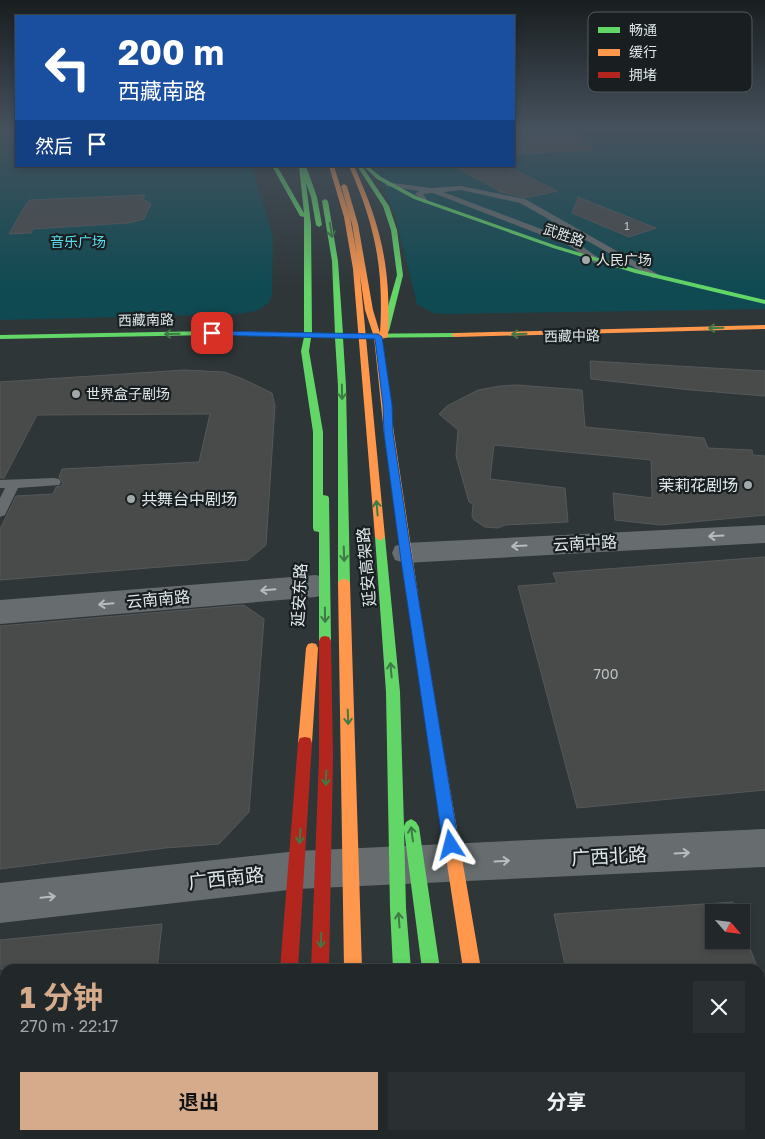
<!DOCTYPE html>
<html lang="zh">
<meta charset="utf-8">
<style>
body{margin:0;font-family:"Golos Text","Noto Sans SC",sans-serif;background:#2a3032;color:#f1f3f6;height:100vh;display:flex;flex-direction:column;font-size:19px;white-space:nowrap}
*{box-sizing:border-box;margin:0}
p{font-size:16px;color:#a2a6a8}
.icon{flex:none;width:28px;height:28px;fill:none;stroke:currentColor;stroke-width:2;stroke-linecap:round;stroke-linejoin:round}
.map{position:relative;flex:1;overflow:hidden}
.side{position:absolute;left:0px;top:964px;width:765px;height:176px;display:flex;flex-direction:column;background:#22282a;border-radius:15px 15px 0 0;box-shadow:0 2px 8px #0003,0 0 0 1px #3f4447}
.side>*{flex:none}
.banner{position:absolute;left:15px;top:15px;width:500px;height:152px;border-radius:0px;box-shadow:0 2px 8px #0003,0 0 0 1px #3f4447;background:#1a4fa0;color:#fff;overflow:hidden}
.needle{width:32px;rotate:118deg}
.tools{position:absolute;left:705px;top:904px;display:grid;gap:10px}
.tools a{display:grid;place-items:center;width:45px;height:45px;border-radius:0px;background:#22282a;box-shadow:0 2px 8px #0003,0 0 0 1px #3f4447;font-size:25px}
.pin{position:absolute;display:grid;place-items:center;width:42px;height:42px;color:#fff;margin:-21px;border-radius:10px;box-shadow:0 2px 8px #0006}
.me{position:absolute;width:55px;margin:-28px;rotate:351deg;stroke-linejoin:round;filter:drop-shadow(0 0 4px #0008)}
.turn{display:flex;align-items:center;gap:18px;height:105px;padding:0 20px;font-size:22px}
.turn .icon{width:65px;height:65px;stroke-width:2.5}
.turn b{display:block;font-size:35px;line-height:42px}
.then{display:flex;align-items:center;height:48px;padding:0 20px;background:#0003;gap:10px;font-size:19px}
.round{display:grid;place-items:center;flex:none;width:52px;height:52px;border-radius:0px;background:#2a3032}
.head{display:flex;align-items:center;justify-content:space-between;height:85px;padding:0 20px}
h1{font-size:30px;font-weight:700;line-height:38px;color:#d6ab8b}
.cta{display:flex;gap:10px;margin-top:auto;padding:10px 20px}
.cta a{flex:1;height:58px;border-radius:0px;background:#d6ab8b;color:#111;font-size:20px;font-weight:700;line-height:58px;text-align:center}
.cta a+a{background:#2a3032;color:#f1f3f6}
.map>svg:first-child{display:block}
</style>
<div class="map">
<svg width="765" height="1139" viewBox="0 0 765 1139">
<rect width="100%" height="100%" fill="#2e3638"/>
<path fill="#0f4a52" d="M514,130H765V309L444,314L433,313L417,304L395,215L373,166H514Z
M16,132V166H252L273,237L272,293L269,303L256,311L238,314L0,320V139L5,135Z"/>
<path fill="#494b4b" stroke="#565859" d="M514,130H571L594,150L514,154Z
M454,166H507L557,191L526,198L501,192Z
M145,195L143,199L151,204L144,219L128,223L33,229L31,233L9,234L23,209L30,200Z
M578,197L656,228L629,237L572,213Z
M590,361L765,371V396L691,390L591,379Z
M184,370L224,372L243,379L272,393L275,406L266,545L248,560L0,580V529L16,496L53,494L56,487L61,486L63,483L59,477L62,469L199,462L210,414L37,415L4,478H0V382Z
M517,385L582,390L585,427L704,438L708,448L752,450L753,455L765,456V515L661,525L615,520L613,493L652,498L651,460L494,445L490,479L565,488L568,522L505,525L498,528L485,527L474,520L472,516L473,504L469,502L456,456L458,430L439,414L447,406L478,390L500,386Z
M765,557V790L577,808L518,586L557,583L553,573Z
M244,605L264,619L249,812L219,844L165,848L0,869V626Z
M733,902L736,912H714V940H741V925L758,969H566L554,914Z
M162,924L157,969H0V940Z"/>
<g fill="none" stroke-linecap="round" stroke-linejoin="round">
<path fill="#676d6e" fill-rule="evenodd" d="M386,182L431,188L461,186L525,199L661,276L659,278H653L520,203L461,190L443,192L576,242L600,259V263H594L570,246L433,193L423,194L428,201L424,203L415,194L419,191L386,186Z
M54,478L59,479L61,482L59,485L18,488L5,515L0,517V498L5,488H0V480Z"/>
<path fill="#676d6e" fill-rule="evenodd" d="M765,525V543L405,563L395,560L392,553L395,546L405,543Z
M316,575L326,578L330,586L326,594L316,597L0,624V600Z
M765,829V867L297,889L0,923V883L297,851Z"/>
<path fill="#63d668" fill-rule="evenodd" d="M272,166H277L304,213L299,166H306L317,197L322,225L319,227L316,225L311,197L306,183L311,224L312,333L335,334L332,261L322,201L325,199L328,201L338,261L343,334L455,333L459,335L455,337L343,338L346,386L350,583L348,586H340L338,583V386L335,338H311L309,351L323,432V495L328,496L329,498L331,641L329,645L325,646L321,645L319,641V532L314,531L313,528V432L301,351L304,337L211,335L0,339V335L211,331L304,333V217L300,216Z
M357,166H362L389,206L397,230L403,275L389,331L385,333L381,331L397,275L391,230L383,206Z
M363,166H368L381,177L418,197L557,246L639,270L765,300V304L635,273L553,248L414,199L377,179Z
M380,533L385,537L400,692L404,826L406,822L411,819L416,822L419,827L440,969H422L404,830L406,908L411,969H393L390,908L386,692L375,537Z
M303,1135H323V1139H303Z
M404,1135H424V1139H404Z"/>
<path fill="#ff974d" fill-rule="evenodd" d="M329,166H334L350,217L357,255L352,224L341,186L344,184L347,186L358,224L373,310L380,333C384,268 375,225 349,166H354C382,227 391,270 388,337L382,339L394,433L418,594L416,597H408L406,594L384,433L374,337L365,310L360,275L385,537L380,541L375,537L353,269L344,217Z
M765,325V329L455,337L451,335L455,333Z
M344,579L348,580L350,583L362,969H344L338,583L340,580Z
M312,643L316,644L318,648L312,743L310,748L305,749L300,748L298,743L306,648L308,644Z
M439,758L444,760L446,765L481,969H463L432,765L434,760Z
M265,1135H285L284,1139H264Z
M345,1135H365V1139H345Z
M490,1135H510V1139H490Z"/>
<path fill="#b3261e" fill-rule="evenodd" d="M412,589L416,591L418,594L446,765L444,770L439,772L434,770L432,765L406,594L408,591Z
M325,636L329,637L331,641L333,757L329,969H311L319,757V641L321,637Z
M305,737L310,738L312,743L298,969H280L298,743L300,738Z
M443,1135H463L464,1139H444Z"/>
</g>
<defs><path id="oneway-shaft" d="M-6 0H5M1.5-3L5.5 0L1.5 3" fill="none" stroke-width="1.6" stroke-linecap="round" stroke-linejoin="round" transform="scale(1.25)"/></defs>
<g stroke="#3e7a44">
<use href="#oneway-shaft" transform="translate(331 230) rotate(80)"/>
<use href="#oneway-shaft" transform="translate(716 328) rotate(178)"/>
<use href="#oneway-shaft" transform="translate(172 334) rotate(179)"/>
<use href="#oneway-shaft" transform="translate(519 334) rotate(178)"/>
<use href="#oneway-shaft" transform="translate(342 392) rotate(89)"/>
<use href="#oneway-shaft" transform="translate(377 508) rotate(-95)"/>
<use href="#oneway-shaft" transform="translate(344 554) rotate(88)"/>
<use href="#oneway-shaft" transform="translate(325 615) rotate(89)"/>
<use href="#oneway-shaft" transform="translate(391 670) rotate(-95)"/>
<use href="#oneway-shaft" transform="translate(348 717) rotate(88)"/>
<use href="#oneway-shaft" transform="translate(326 778) rotate(92)"/>
<use href="#oneway-shaft" transform="translate(412 834) rotate(-98)"/>
<use href="#oneway-shaft" transform="translate(300 836) rotate(94)"/>
<use href="#oneway-shaft" transform="translate(399 920) rotate(-94)"/>
<use href="#oneway-shaft" transform="translate(321 940) rotate(92)"/>
</g>
<g stroke="#b5bcbd">
<use href="#oneway-shaft" transform="translate(716 536) rotate(177)"/>
<use href="#oneway-shaft" transform="translate(519 546) rotate(177)"/>
<use href="#oneway-shaft" transform="translate(268 590) rotate(175)"/>
<use href="#oneway-shaft" transform="translate(106 604) rotate(175)"/>
<use href="#oneway-shaft" transform="translate(682 853) rotate(-3)"/>
<use href="#oneway-shaft" transform="translate(502 861) rotate(-3)"/>
<use href="#oneway-shaft" transform="translate(48 897) rotate(-6)"/>
</g>
<linearGradient id="sky" x2="0" y2="1"><stop stop-color="#191e1f"/><stop offset="0.45" stop-color="#46525e"/><stop offset="1" stop-color="#46525e" stop-opacity="0"/></linearGradient>
<rect width="765" height="289" fill="url(#sky)"/>
<path fill="#1a73e8" stroke="#114b97" d="M212,331L378,334L382,337L392,405L393,433L411,553L459,845L456,851L451,853L445,851L443,845L400,553L384,433L383,405L375,339L209,335V332Z"/>
<g fill="#a1a9aa" stroke="#191f20" stroke-width="2">
<circle cx="586" cy="260" r="5"/>
<circle cx="76" cy="394" r="5"/>
<circle cx="748" cy="485" r="5"/>
<circle cx="131" cy="499" r="5"/>
</g>
<g text-anchor="middle" stroke-width="4.5" stroke-linejoin="round" paint-order="stroke">
<g font-size="11" fill="#bac0c1">
<text x="627" y="230">1</text>
</g>
<g font-size="14" fill="#dfe7e8" stroke="#191f20">
<text transform="translate(564 235) rotate(19)" y="5">武胜路</text>
<text transform="translate(146 320) rotate(-1)" y="5">西藏南路</text>
<text transform="translate(572 336) rotate(-1)" y="5">西藏中路</text>
</g>
<g font-size="14" fill="#5bddf1" stroke="#191f20">
<text x="78" y="247">音乐广场</text>
</g>
<g font-size="14" fill="#dfe7e8" stroke="#191f20" text-anchor="start">
<text x="596" y="265">人民广场</text>
<text x="86" y="399">世界盒子剧场</text>
</g>
<g font-size="14" fill="#bac0c1">
<text x="606" y="679">700</text>
</g>
<g font-size="16" fill="#dfe7e8" stroke="#191f20" text-anchor="end">
<text x="738" y="491">茉莉花剧场</text>
<text x="141" y="505" text-anchor="start">共舞台中剧场</text>
</g>
<g font-size="16" fill="#dfe7e8" stroke="#191f20">
<text transform="translate(585 543) rotate(-3)" y="6">云南中路</text>
<text transform="translate(366 567) rotate(-95)" y="6">延安高架路</text>
<text transform="translate(299 595) rotate(-87)" y="6">延安东路</text>
<text transform="translate(158 599) rotate(-5)" y="6">云南南路</text>
</g>
<g font-size="19" fill="#dfe7e8" stroke="#191f20">
<text transform="translate(609 856) rotate(-3)" y="7">广西北路</text>
<text transform="translate(226 878) rotate(-6)" y="7">广西南路</text>
</g>
</g>
<rect x="588" y="12" width="164" height="80" rx="8" fill="#191f20" stroke="#545b5c" stroke-width="1"/>
<rect x="598" y="27" width="22" height="6" fill="#63d668"/>
<rect x="598" y="49" width="22" height="7" fill="#ff974d"/>
<rect x="598" y="72" width="22" height="6" fill="#b3261e"/>
<g font-size="14" fill="#dfe7e8">
<text x="629" y="35">畅通</text>
<text x="629" y="57">缓行</text>
<text x="629" y="80">拥堵</text>
</g>
</svg>
<div class="tools">
<a><svg class="needle" viewBox="-14 -14 28 28"><path d="M0-13l5 13h-10z" fill="#e53935"/><path d="M0 13l5-13h-10z" fill="#a2a6a8"/></svg></a>
</div>
<div class="pin" style="left:212px;top:333px;background:#d93025"><svg class="icon" aria-label="arrive" viewBox="0 0 24 24"><path d="M6 21V4h12l-3 4 3 4H6"/></svg></div>
<svg class="me" style="left:451px;top:845px" viewBox="-20 -20 40 40"><path d="M0-17L14 15 0 8-14 15z" fill="#1a73e8" stroke="#fff" stroke-width="4"/></svg>
<div class="banner">
<div class="turn"><svg class="icon" aria-label="left" viewBox="0 0 24 24"><path d="M17 20v-9H6M10 6l-5 5 5 5"/></svg><div><b>200 m</b>西藏南路</div></div>
<div class="then">然后<svg class="icon" aria-label="arrive" viewBox="0 0 24 24"><path d="M6 21V4h12l-3 4 3 4H6"/></svg></div>
</div>
<section class="side">
<div class="head"><div><h1>1 分钟</h1><p>270 m · 22:17</p></div><a class="round"><svg class="icon" aria-label="close" viewBox="0 0 24 24"><path d="M6 6l12 12M18 6L6 18"/></svg></a></div>
<div class="cta"><a>退出</a><a>分享</a></div>
</section>
</div>
